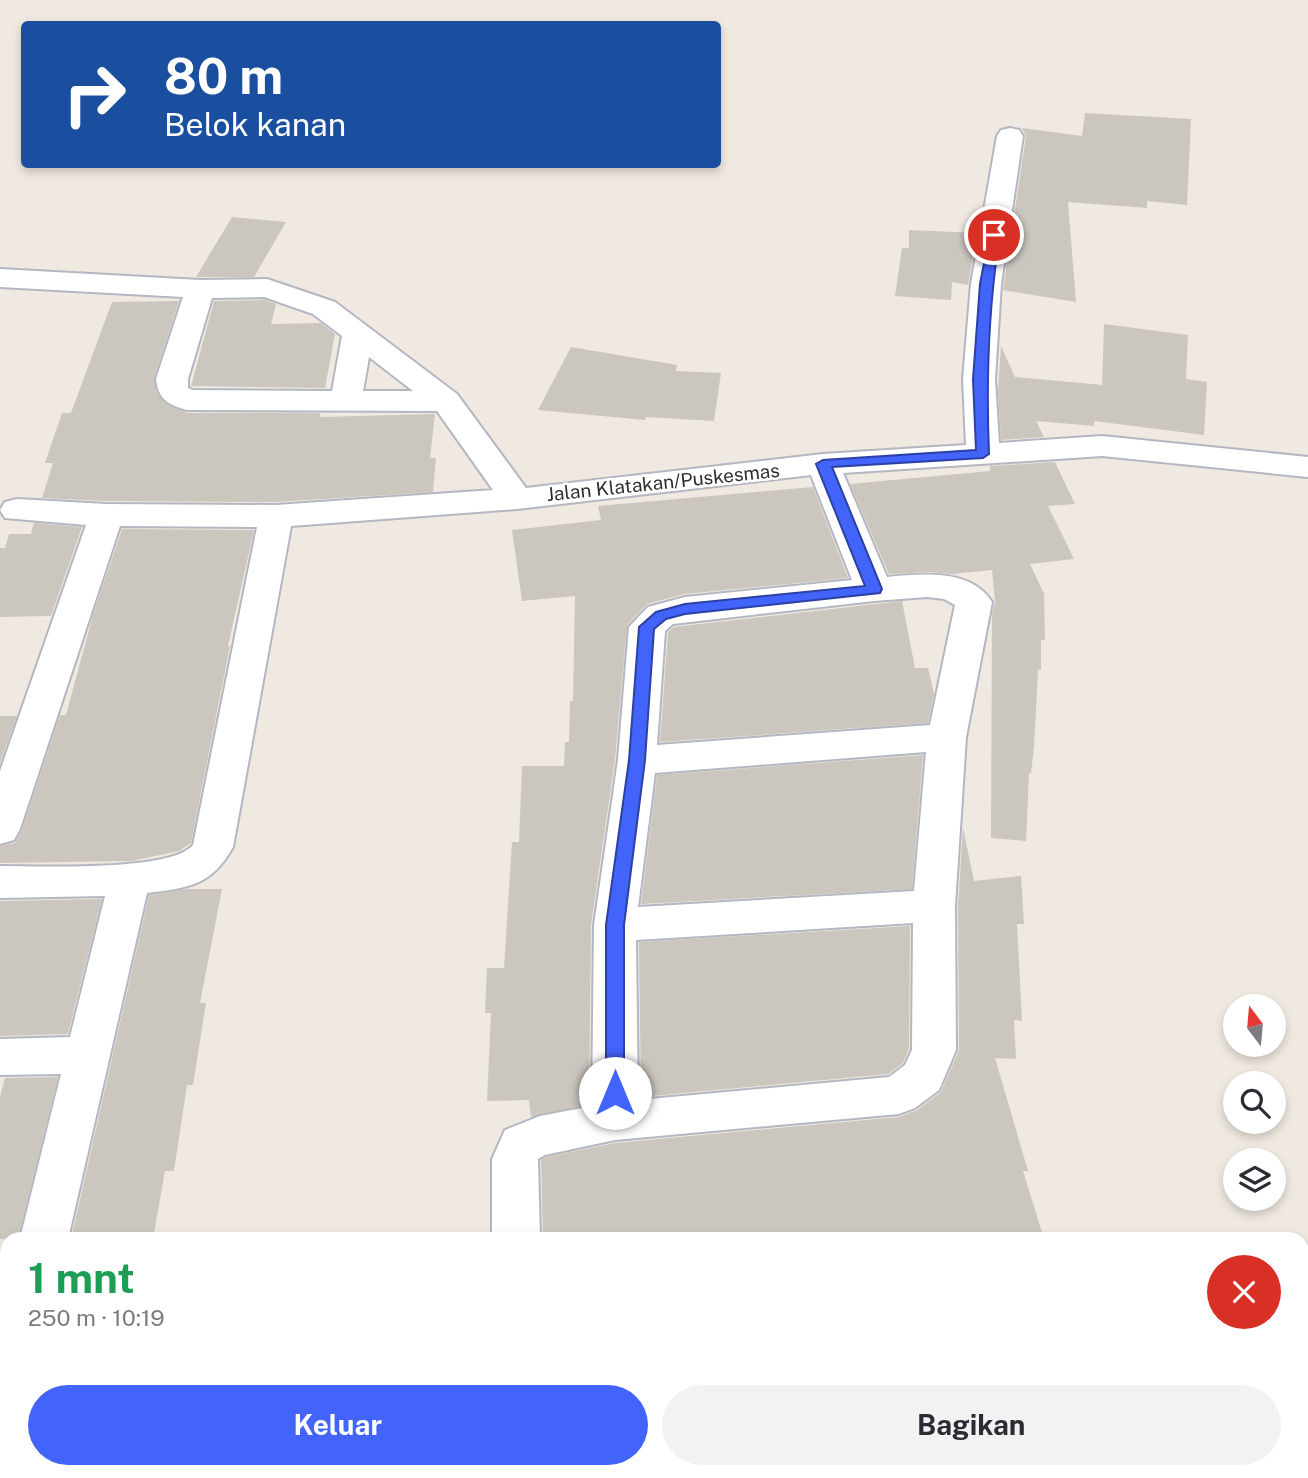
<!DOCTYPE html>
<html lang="id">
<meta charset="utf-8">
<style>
body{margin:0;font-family:"Public Sans",sans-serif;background:#f2f2f3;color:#2b2b33;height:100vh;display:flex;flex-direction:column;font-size:26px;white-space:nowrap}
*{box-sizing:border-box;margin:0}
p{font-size:23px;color:#7c7c81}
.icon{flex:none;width:38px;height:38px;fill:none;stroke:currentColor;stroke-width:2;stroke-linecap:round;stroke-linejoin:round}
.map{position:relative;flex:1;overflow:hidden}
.sheet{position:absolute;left:0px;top:1232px;width:1309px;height:247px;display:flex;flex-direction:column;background:#fff;border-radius:21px 21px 0 0;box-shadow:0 4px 10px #0003}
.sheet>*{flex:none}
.banner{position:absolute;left:21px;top:21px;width:700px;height:147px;border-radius:7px;box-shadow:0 4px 10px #0003;background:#1a4fa0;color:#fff;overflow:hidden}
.needle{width:46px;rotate:344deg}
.buttons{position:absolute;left:1223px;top:994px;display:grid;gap:14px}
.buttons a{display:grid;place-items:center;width:63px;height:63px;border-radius:50%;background:#fff;box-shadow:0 4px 10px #0003;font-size:35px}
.pin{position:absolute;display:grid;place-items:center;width:60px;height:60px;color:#fff;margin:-30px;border:4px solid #fff;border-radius:50%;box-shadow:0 2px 7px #0007}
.me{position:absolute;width:77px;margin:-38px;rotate:0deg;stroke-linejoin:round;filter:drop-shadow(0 0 5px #0008)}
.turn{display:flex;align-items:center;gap:24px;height:147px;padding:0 28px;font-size:32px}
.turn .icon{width:91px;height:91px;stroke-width:2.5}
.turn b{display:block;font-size:49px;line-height:60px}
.round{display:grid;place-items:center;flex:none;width:74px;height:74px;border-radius:37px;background:#f2f2f3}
.summary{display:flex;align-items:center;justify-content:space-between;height:119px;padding:0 28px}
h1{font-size:42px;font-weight:700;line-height:52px;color:#1e9e55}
.action{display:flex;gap:14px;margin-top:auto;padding:14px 28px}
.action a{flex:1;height:80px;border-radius:42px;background:#4264fb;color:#fff;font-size:28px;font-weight:700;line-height:80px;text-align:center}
.action a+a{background:#f2f2f3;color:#2b2b33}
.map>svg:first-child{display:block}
</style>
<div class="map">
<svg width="1308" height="1478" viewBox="0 0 1308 1478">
<rect width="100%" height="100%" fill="#efe9e1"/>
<path fill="#cbc7bf" d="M1085,113L1191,119L1187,205L1147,201V208L1068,202L1076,302L1003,290L1026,136L1022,128L1082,136Z
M232,217L286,222L254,277H196Z
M909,230L977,233L968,285L952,282L951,300L895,296L902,248H909Z
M264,300L276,304L271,324L321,323L335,334L325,388L191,386L214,301Z
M179,301L154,378L157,392L164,402L187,413H320V417L435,414L430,458H436L433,492L276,502L106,501L42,498L53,463H45L62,413H71L112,302Z
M1104,324L1188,335L1186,379L1207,382L1204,435L1094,421V426L1036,421L1044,437L1001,440L998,391L1001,346L1015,377L1102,385Z
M571,347L677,365L676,371L721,373L714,421L646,417L645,420L538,410Z
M1055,462L1075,504L1048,506L1074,559L1030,564L1044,594L1045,640H1041V670H1038L1034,747L1031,773H1029L1026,841L991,838L992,614L995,602L992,570L952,574L930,572L889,574L850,484L990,471V466Z
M813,487L848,578L684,594L647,604L627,625L615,760L591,925L589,1104L531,1117L529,1100L487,1101L491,1013H485L487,968H504L512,842H519L522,766H564L565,742H569L570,701H573L575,596L522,601L512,530L601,520L598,506Z
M34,523L82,527L51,616L0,617V548H5L9,534H31Z
M122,529L254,530L228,646H230L191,843L179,851L132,861L0,863V846L15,843L22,830L60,715H66L93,615Z
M902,601L915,668H928L934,694L928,723L660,742L668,632L674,627Z
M0,716H17L0,763Z
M923,755L912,889L641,904L657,775Z
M963,828L974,881L1021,876L1024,924H1017L1022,1021L1014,1020L1016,1059L995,1058L1028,1171H1023L1044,1239H543L541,1160L546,1157L615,1143L899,1117L917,1110L941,1092L959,1050L958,906Z
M187,889H222L200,1003H206L193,1085H187L174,1171H165L153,1239H71L149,895Z
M102,899L68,1034L0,1036V901Z
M910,926L909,1049L903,1063L888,1074L641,1097L639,942Z
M58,1077L18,1239H0V1097L5,1078Z"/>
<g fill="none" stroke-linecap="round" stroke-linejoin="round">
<g stroke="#b4b7c1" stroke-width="4">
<path id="minor" d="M1010,128L1019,130L1023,136L1001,284L995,379L999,443L1102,436L1308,457V477L1102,456L843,473L887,577C921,574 971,568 992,602L966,737L955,906L956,1050L939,1090L915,1108L899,1114L615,1140L545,1155L538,1159L540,1239H492V1159L505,1130L540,1116L592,1106L594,925L618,760L629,627L648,607L685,597L852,580L811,475L517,509L291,526L233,847C212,885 189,888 147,893L68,1239H20L61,1074L0,1075V1039L70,1037L105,896L0,898V866C38,866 171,872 193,845L257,527L120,526L20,829L14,840L0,844V771L86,525L5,518L0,510L5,502L17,499L106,504L276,505L493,490L437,411L187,410C168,405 158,399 156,379L183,297L0,287V269L200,280L267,279L335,302L457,394L526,488L823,454L966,445L963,379L971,284L997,136L1001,130ZM264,297L313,314L342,336L332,391L193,390L188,388V379L212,298ZM369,357L413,391H363ZM927,597L944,599L955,605L930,725L657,745L665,631L673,624L874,601ZM926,752L914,891L638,907L655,773ZM913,923L912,1050L905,1065L889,1077L638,1100L636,940Z
M0,1251H7V1295H0Z
M7,1368V1423H5L0,1421V1371Z"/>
</g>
<use href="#minor" fill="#fff" fill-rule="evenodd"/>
</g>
<path fill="#4264fb" stroke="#2b41a3" stroke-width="2" d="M990,232L1000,235C988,308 986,380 989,454L983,458L832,467L882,589L880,593L685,614L666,619L654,629L645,760L624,925V1093L622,1098L615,1100L608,1098L606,1093V925L629,760L639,627L656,612L685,604L865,586L816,464L823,460L976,450L973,379L980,284Z"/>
<g text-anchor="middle" stroke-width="5" stroke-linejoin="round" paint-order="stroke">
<g font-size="19" fill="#2e2e2e" stroke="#fff">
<text transform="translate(663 482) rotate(-6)" y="7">Jalan Klatakan/Puskesmas</text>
</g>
</g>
</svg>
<div class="buttons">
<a><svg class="needle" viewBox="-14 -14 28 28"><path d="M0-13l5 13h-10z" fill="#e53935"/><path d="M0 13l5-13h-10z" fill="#7c7c81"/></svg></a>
<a><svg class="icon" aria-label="search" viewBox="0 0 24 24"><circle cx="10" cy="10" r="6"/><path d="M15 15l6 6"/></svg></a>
<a><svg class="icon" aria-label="layers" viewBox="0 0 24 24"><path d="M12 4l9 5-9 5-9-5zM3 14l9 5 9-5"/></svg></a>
</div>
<div class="pin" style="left:994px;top:235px;background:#d93025"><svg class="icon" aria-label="arrive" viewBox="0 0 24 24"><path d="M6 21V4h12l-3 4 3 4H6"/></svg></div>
<svg class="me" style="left:615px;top:1093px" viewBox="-20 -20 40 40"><circle r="19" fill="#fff"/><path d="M0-13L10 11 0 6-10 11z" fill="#4264fb"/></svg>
<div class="banner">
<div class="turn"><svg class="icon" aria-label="right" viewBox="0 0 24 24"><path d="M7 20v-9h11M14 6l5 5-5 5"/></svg><div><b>80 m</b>Belok kanan</div></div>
</div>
<section class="sheet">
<div class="summary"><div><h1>1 mnt</h1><p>250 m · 10:19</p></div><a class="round" style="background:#d93025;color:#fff"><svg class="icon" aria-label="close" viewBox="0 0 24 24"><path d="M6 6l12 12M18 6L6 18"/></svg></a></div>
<div class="action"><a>Keluar</a><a>Bagikan</a></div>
</section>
</div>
